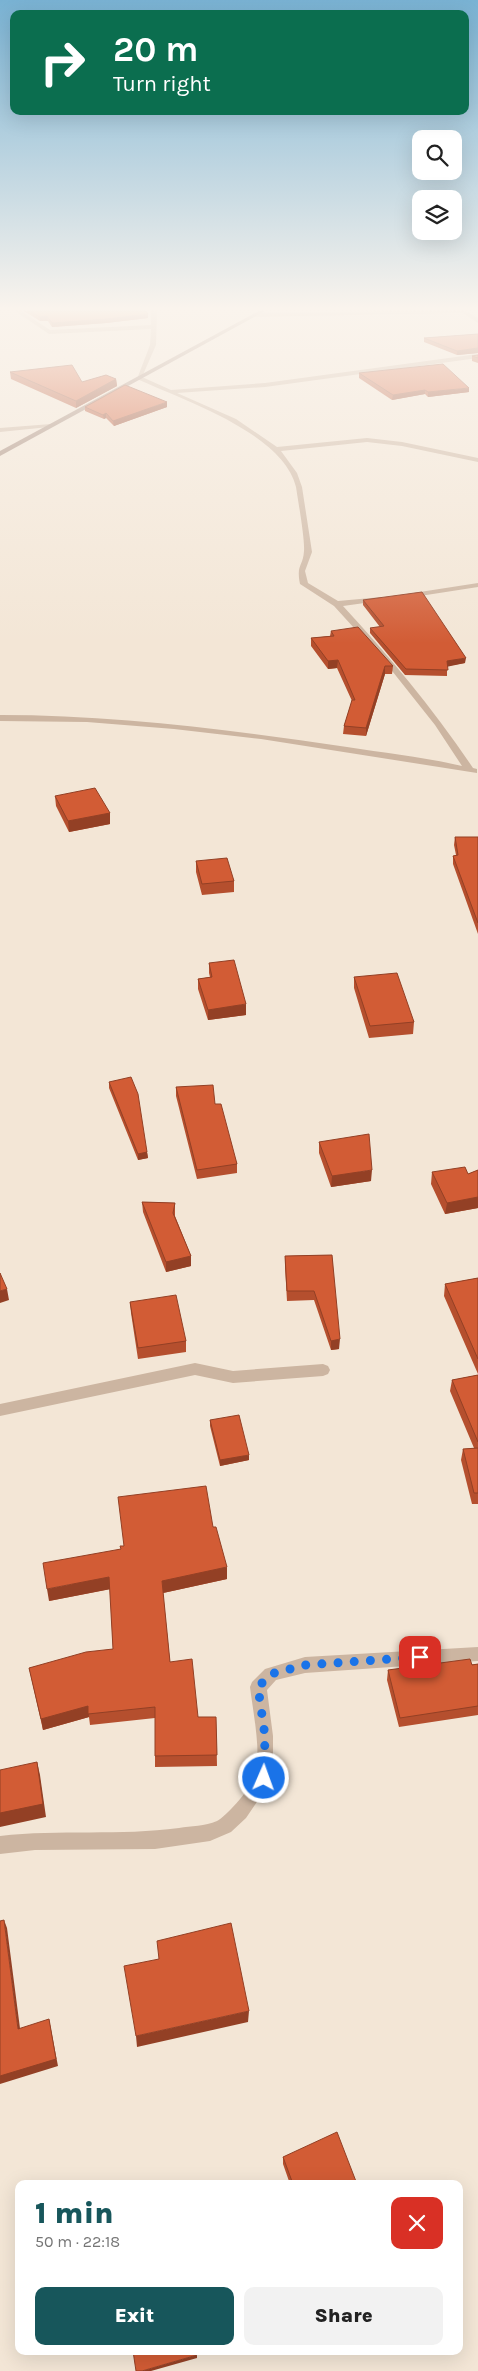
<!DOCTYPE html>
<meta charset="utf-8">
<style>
body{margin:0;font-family:Karla,sans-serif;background:#f2f2f2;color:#222;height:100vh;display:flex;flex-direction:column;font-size:19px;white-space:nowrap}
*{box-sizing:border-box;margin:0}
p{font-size:16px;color:#767676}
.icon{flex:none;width:28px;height:28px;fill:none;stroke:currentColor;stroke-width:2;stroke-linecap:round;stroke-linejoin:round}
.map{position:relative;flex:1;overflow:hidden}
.panel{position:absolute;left:15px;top:2180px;width:448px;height:175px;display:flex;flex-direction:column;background:#fff;border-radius:10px;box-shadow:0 5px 20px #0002}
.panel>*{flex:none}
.banner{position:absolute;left:10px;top:10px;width:459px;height:105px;border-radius:10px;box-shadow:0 5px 20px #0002;background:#0b6e4f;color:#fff;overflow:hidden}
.fabs{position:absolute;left:412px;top:130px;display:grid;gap:10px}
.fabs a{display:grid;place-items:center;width:50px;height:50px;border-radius:10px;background:#fff;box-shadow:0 5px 20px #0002;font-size:25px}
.pin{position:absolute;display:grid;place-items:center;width:42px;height:42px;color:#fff;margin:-21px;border-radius:10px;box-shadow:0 2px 8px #0006}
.me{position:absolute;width:55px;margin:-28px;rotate:2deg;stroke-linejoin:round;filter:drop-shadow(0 0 4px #0008)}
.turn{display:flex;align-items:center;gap:18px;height:105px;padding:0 20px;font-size:22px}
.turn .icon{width:65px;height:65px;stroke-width:2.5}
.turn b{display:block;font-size:35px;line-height:42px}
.round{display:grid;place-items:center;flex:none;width:52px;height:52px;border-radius:10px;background:#f2f2f2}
.overview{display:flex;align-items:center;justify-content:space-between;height:85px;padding:0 20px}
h1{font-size:30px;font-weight:800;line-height:38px;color:#17565b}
.action{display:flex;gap:10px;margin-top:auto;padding:10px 20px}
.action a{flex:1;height:58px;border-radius:10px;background:#17565b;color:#fff;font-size:20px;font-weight:800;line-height:58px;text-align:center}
.action a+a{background:#f2f2f2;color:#222}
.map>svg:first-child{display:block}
</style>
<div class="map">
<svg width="478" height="2371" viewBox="0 0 478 2371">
<rect width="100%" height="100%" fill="#f3e6d6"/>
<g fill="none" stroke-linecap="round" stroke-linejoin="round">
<path fill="#ccb5a1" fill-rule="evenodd" d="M15,311H21L50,330L151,325V311H157L156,345L142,377L171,390L265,383L478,354V358L265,387L177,393L236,419L277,447L367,438L402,442L478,458V462L402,446L367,442L281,451L297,473L302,487L312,552L305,571L308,583L338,601L382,597L383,599L379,601L343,606C390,657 434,710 473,768L477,769V773L261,739L174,729L87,722L0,721V715C117,715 231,730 347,747C385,753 424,757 462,766L435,725L385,662L334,606L300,584C296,564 303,567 304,551C305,540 298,500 296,487C283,433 183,400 137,379L150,345L151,329L49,334Z
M392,311H466L478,318V323L463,313H457L254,317L251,315L254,313Z
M51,424V426L49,427L0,432V428Z
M478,583V587L407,598L403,596L407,594Z
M195,1363L233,1371L323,1364L328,1366L330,1370L328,1374L323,1376L233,1383L195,1375L0,1416V1404Z
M478,1647V1661L305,1673L276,1680L267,1690L273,1736V1778L246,1818L231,1832L210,1841L155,1849L35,1850L0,1854V1836C60,1829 120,1836 179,1828C191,1826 205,1826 217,1821C227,1816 253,1786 256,1774C261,1751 253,1711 250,1687L252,1682L265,1669L305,1657Z"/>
<path fill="#a08373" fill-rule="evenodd" d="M259,311H265L0,456V451Z"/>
</g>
<path fill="#b54f2e" d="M24,311H146L148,314V318L106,323L52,327L48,321H40Z
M478,334V353L457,355L424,342V338Z
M478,355V363L472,361V356Z
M10,372L82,382L116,379L117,386L76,408L11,379Z
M359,373L469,392L428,397L425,394L392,400L359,378Z
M85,407H167L114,426L106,418L104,419L85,411Z
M363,600L465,663L447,666V676L405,675L370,633V628L380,627L363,605Z
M331,631L393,666L392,674H385L366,736L343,734L344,726L352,701L337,668L328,669L311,646V638L330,636Z
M55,796L110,813V824L69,832L56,806Z
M455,837H478V934L453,864V856L456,855L454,845Z
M196,861L234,881V892L202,895L196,872Z
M209,963L246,1015L208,1020L198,989V979L210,977L209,973Z
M354,977L414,1022L413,1034L369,1038L354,988Z
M109,1082L147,1152L148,1158L138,1160L109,1088Z
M176,1087L215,1104L237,1164V1173L197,1179L176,1096Z
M319,1142L371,1181L331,1187L319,1153Z
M478,1170V1208L445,1214L431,1184L432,1172L468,1174Z
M142,1202L175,1203V1216L191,1256V1266L166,1272L143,1212Z
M332,1255L339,1349L331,1350L314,1300L287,1301L285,1266V1256Z
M478,1278V1374L444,1296L445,1284Z
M130,1302L186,1341V1352L138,1359L131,1313Z
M478,1375V1504H472L461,1460L463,1449L474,1448L450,1391L452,1380Z
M210,1420L249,1460L220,1466L210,1426Z
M213,1527L227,1579L163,1593L170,1662L198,1717H216L217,1766L155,1767V1718L90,1725L89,1717L43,1730L29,1668L113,1649L110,1589L49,1601L121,1549Z
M478,1664V1715L399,1727L387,1680L388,1670Z
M283,2157L357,2184H290L283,2164Z"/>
<path fill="#934025" d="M148,314V318L106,323L52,327V323Z
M47,316L48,321H40V317Z
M478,348V353L457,355V351Z
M116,379L117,386L76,408V401Z
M469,388V392L428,397V392Z
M425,390V394L392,400L393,395Z
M167,402V407L114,426L113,421Z
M106,413V418L104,419L103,415Z
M466,658L465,663L446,667L447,661Z
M338,660L337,668L328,669V661Z
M385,666V674L366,736V728Z
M110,813V824L69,832L68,821Z
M246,1004V1015L208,1020V1010Z
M147,1152L148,1158L138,1160V1154Z
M372,1170L371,1181L331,1187L332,1176Z
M478,1197V1208L445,1214L447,1203Z
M191,1256V1266L166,1272V1262Z
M7,1289L9,1300L0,1303V1291Z
M340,1339L339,1349L331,1350V1341Z
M249,1455V1460L220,1466V1460Z
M227,1567V1579L163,1593L162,1581Z
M109,1577L111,1589L49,1601L47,1589Z
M88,1706L89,1717L43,1730L41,1719Z
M37,1762L40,1775L46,1817L0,1827V1813Z
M4,1920L7,1928L21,2036L18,2029Z
M249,2011L248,2022L137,2047L136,2036Z
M49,2019L58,2066L0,2084V2076Z
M197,2355V2358L151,2371H142Z"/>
<path fill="#d25c35" stroke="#934025" d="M30,311H146L148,314L106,319L52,323L47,316L40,317Z
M478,334V348L457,351L424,338Z
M478,355V358L472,356Z
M443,364L469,388L428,392L425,390L393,395L359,373Z
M72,365L82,382L106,375L116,379L76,401L10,372Z
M125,385L167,402L113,421L106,413L103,415L85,407Z
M422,592L466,658L447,661L448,670L406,669L370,628L384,626L363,600Z
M358,627L393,666H385L366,728L344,726L352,700H355L338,660L328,661L311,638L334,636L331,631Z
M95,788L110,813L68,821L55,796Z
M455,837H478V923L453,856L458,855Z
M227,858L234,881L202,884L196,861Z
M234,960L246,1004L208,1010L198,979L212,977L209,963Z
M397,973L414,1022L370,1026L354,977Z
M131,1077L138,1094L147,1152L138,1154L109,1082Z
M213,1085L215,1104H221L237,1164L197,1170L176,1087Z
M369,1134L372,1170L332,1176L319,1142Z
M465,1167L468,1174L478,1170V1197L447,1203L432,1172Z
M142,1202L175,1203L173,1213L191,1256L166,1262Z
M332,1255L340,1339L331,1341L314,1291H287L285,1256Z
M0,1273L7,1289L0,1291Z
M478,1278V1359L445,1284Z
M176,1295L186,1341L138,1348L130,1302Z
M478,1375V1442L452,1380Z
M239,1415L249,1455L220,1460L210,1420Z
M478,1448V1493H474L463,1449Z
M206,1486L213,1527H216L227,1567L162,1581L170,1662L192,1659L198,1717H216L217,1755L155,1756V1707L88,1714V1706L41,1719L29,1668L86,1652L113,1649L109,1577L47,1589L43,1563L121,1549L120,1546H124L118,1497Z
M470,1659L472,1665L478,1664V1706L400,1718L388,1670Z
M37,1762L43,1804L0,1813V1770Z
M4,1920L18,2029L49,2019L56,2059L0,2076V1921Z
M231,1923L249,2011L136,2036L124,1966L159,1959L157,1941Z
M337,2132L357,2184H293L283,2157Z
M133,2351H196L197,2355L142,2371H136Z"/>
<linearGradient id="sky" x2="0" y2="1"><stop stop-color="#79b2d3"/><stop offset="0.48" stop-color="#faf4ed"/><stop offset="1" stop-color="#faf4ed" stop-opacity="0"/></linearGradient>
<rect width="478" height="643" fill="url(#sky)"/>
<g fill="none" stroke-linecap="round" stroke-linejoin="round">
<path stroke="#1a73e8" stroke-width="9" stroke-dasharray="0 16.2" d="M264,1778L265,1736L258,1687L271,1674L305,1665L420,1657"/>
</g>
</svg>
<div class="fabs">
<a><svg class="icon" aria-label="search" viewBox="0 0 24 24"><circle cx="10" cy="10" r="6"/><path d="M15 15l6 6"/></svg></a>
<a><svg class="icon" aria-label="layers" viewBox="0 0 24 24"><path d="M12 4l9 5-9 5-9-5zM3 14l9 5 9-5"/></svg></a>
</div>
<div class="pin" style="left:420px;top:1657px;background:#d93025"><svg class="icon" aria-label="arrive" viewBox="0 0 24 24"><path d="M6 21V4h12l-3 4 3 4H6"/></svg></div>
<svg class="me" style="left:264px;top:1778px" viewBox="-20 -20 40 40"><circle r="17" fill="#1a73e8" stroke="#fff" stroke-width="3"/><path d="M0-11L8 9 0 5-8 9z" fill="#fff"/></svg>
<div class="banner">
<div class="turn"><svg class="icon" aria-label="right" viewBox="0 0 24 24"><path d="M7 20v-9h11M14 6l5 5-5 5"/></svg><div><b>20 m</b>Turn right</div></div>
</div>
<section class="panel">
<div class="overview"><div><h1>1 min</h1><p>50 m · 22:18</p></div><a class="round" style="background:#d93025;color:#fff"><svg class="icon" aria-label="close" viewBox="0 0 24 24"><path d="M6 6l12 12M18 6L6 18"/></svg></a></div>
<div class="action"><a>Exit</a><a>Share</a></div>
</section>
</div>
